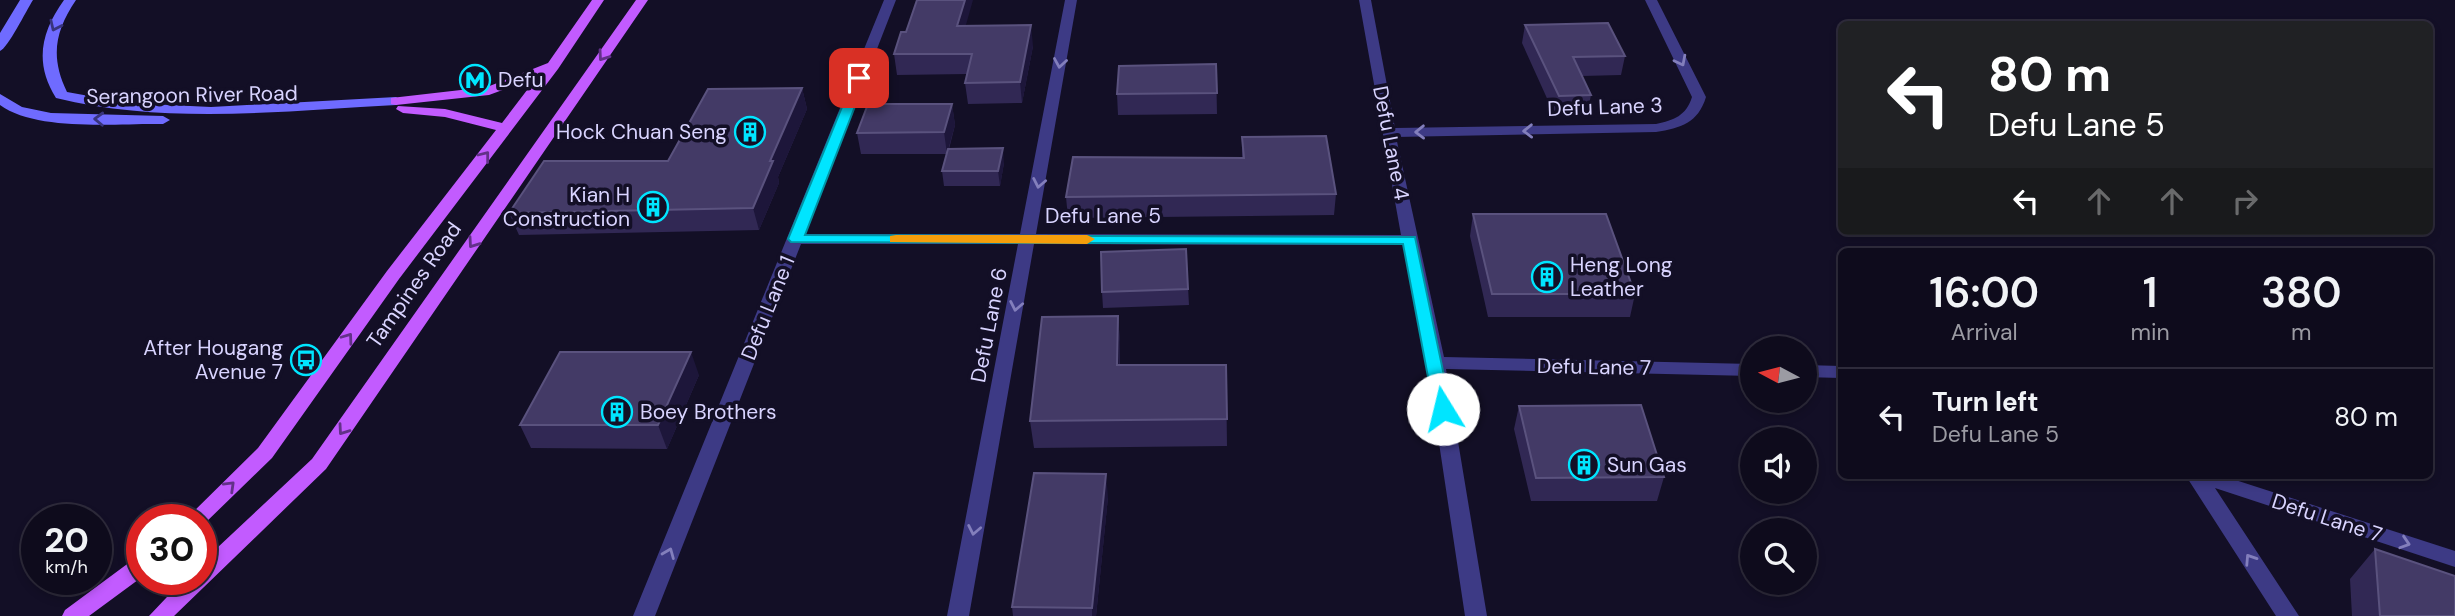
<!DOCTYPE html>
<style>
body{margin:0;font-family:"DM Sans",sans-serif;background:#171425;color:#f1f3f6;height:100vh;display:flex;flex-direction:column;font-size:26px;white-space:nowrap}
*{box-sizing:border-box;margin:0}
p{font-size:23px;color:#9b9ba3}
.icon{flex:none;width:38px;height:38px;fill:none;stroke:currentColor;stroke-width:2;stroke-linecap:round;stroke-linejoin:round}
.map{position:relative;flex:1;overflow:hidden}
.side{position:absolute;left:1838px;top:248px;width:595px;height:231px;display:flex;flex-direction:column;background:#0e0b1c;border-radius:10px;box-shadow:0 4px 10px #0003,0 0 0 2px #2e2b3b}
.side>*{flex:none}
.hud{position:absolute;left:1838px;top:21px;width:595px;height:214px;border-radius:10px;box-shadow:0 4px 10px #0003,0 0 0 2px #2e2b3b;background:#202124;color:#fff;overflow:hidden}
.needle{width:46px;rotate:277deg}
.controls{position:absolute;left:1740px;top:336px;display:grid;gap:14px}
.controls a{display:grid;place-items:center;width:77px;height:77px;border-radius:50%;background:#0e0b1c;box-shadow:0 4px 10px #0003,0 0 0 2px #2e2b3b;font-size:35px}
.speed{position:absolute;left:21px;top:504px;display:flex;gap:14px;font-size:35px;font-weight:700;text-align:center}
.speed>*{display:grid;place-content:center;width:91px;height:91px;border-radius:50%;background:#0e0b1c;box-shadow:0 4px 10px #0003,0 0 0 2px #2e2b3b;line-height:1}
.speed small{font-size:18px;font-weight:400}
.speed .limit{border:10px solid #d22;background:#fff;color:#111}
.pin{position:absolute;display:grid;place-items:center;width:60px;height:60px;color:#fff;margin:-30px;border-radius:14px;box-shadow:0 4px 10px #0006}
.me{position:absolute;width:77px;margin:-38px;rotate:351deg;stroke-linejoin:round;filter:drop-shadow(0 0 5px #0008)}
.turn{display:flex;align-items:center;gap:24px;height:147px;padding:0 35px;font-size:32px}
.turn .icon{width:91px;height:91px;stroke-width:2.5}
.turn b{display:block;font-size:49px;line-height:60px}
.lanes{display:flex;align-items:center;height:66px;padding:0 35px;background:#0003;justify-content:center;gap:35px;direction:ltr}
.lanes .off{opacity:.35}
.eta{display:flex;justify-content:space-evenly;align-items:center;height:119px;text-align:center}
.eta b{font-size:42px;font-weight:600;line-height:49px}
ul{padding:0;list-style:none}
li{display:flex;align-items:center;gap:21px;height:98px;padding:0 35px;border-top:2px solid #2e2b3b}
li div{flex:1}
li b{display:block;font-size:26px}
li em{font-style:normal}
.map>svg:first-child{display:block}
</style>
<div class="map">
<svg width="2455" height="616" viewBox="0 0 2455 616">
<rect width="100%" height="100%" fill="#130f26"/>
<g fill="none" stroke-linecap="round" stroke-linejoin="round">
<path fill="#3d3a85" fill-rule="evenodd" d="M884,0H896L805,234H1020L1065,0H1077L1036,234L1401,235L1359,0H1371L1395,128L1656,124C1674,120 1686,116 1692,97L1645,0H1657L1706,97C1698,123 1681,128 1656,132L1396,137L1444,357L1752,364V376L1446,369L1487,616H1465L1427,363L1403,245L1034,244L969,616H947L1018,244H801L655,616H633Z
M1804,365L1841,366V378L1804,377Z
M2186,476H2223L2455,551V567L2215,488L2299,616H2276Z"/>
<path fill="#6f6bff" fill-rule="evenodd" d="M20,0H33C26,11 8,48 0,51V33Z
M64,0H76C55,31 50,57 67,92L128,103L211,107L396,97L403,101L396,105C283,111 167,125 56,98C34,63 41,32 64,0Z
M0,94L22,107L51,113L163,116L170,120L163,124C117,123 37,132 0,105Z"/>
<path fill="#c25bff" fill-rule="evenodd" d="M592,0H604L558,69L399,279L272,458L202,526L201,520H185L258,448L387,271L496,130L445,117L403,113L396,109L398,106L445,109L502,123L537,77L489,95L396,105L391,104V98L487,87L548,63Z
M636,0H648L326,469L174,616H149L184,579H201V563L312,459Z
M142,557V577L89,616H62L65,610L134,559Z"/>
</g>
<path fill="#312854" d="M1525,25L1625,56L1621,75L1582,76L1591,95L1587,115L1555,116L1522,43Z
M966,26L1033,46L1022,103L968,104L965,83L967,74L897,75L894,54Z
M1216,64L1217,114L1118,115L1117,94Z
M802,88L807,109L778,177L779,183L759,230L519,235L509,213L668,161Z
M952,104L955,125L949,149L1004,163L1000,186H944L942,171L947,154H861L857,133Z
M1242,137L1336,194L1334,215L1068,218L1066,197L1242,158Z
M1473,214L1635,294L1630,317H1488L1470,236Z
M1186,249L1189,305L1103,308L1102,292Z
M1118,316L1120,342V365H1226L1227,446L1034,448L1030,421Z
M699,375L667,449L531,448L520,425Z
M1519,406L1664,477L1657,501H1531L1514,429Z
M1108,497L1096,616H1013L1012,607Z
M2375,549L2455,616H2352L2350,579Z"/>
<path fill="#1d163a" d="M965,0H973L960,46L957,26Z
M1031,25L1033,46L1022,103L1020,82Z
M802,88L807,109L778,177L779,183L759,230L753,208L770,161Z
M952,104L955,125L947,154L944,132Z
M1003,148L1004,163L1000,186L998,171Z
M1118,316L1120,342L1119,392L1117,365Z
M691,352L699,375L667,449L658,425Z
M1106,474L1108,497L1096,616H1092V608Z"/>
<path fill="#433a66" stroke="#5a527e" stroke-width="2" d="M917,0H965L957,26L1031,25L1020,82L965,83L972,54H894L901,32H906Z
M1608,23L1625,56L1573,57L1591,95L1559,96L1525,25Z
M1216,64L1217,93L1117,94L1119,66Z
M802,88L770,161H773L753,208L509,213L544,161H668L708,89Z
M868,104H952L944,132L857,133Z
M1326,136L1336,194L1066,197L1073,157L1244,158L1242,137Z
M1003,148L998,171H942L948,149Z
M1473,214H1606L1635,294H1492Z
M1186,249L1188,289L1102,292L1101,252Z
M1118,316L1117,365H1226L1227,419L1030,421L1042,317Z
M560,352H691L658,425H520Z
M1641,405L1664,477L1536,478L1519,406Z
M1034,473L1106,474L1092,608L1012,607Z
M2375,549L2455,576V616H2380Z"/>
<defs><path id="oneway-chevron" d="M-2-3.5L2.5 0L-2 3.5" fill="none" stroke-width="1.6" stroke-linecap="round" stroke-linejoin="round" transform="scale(1.75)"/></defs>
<g stroke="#38347d">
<use href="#oneway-chevron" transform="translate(55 26) rotate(115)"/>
<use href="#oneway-chevron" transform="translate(99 119) rotate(-178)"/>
</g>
<g stroke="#623188">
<use href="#oneway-chevron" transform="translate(603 56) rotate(125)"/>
<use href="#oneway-chevron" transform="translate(485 156) rotate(-52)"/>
<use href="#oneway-chevron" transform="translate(473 243) rotate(125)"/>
<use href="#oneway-chevron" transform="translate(348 338) rotate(-54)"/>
<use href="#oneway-chevron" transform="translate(343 430) rotate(125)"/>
<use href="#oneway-chevron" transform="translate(230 486) rotate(-44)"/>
</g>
<g stroke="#837fbc">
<use href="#oneway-chevron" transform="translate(1681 61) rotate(63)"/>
<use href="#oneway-chevron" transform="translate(1060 63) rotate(99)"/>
<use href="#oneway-chevron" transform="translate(1528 131) rotate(179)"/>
<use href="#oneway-chevron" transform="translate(1420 132) rotate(179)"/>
<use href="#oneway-chevron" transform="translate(1039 183) rotate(101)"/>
<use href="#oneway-chevron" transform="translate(1016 306) rotate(101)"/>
<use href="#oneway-chevron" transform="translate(974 530) rotate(101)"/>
<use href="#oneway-chevron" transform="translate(2405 543) rotate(18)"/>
<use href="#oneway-chevron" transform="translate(669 553) rotate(-68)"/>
<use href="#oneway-chevron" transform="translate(2250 559) rotate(-123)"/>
</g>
<path fill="#00e5ff" stroke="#0095a6" stroke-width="2" d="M855,75L866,78L805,235L1415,237L1451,409L1443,415L1434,409L1403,244L791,242L788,239Z"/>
<path fill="#f59e0b" d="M896,235H1087L1095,239L1087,244L890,242V236Z"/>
<defs>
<g id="metro-ring" transform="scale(1.575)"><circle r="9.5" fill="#130f26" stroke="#00e5ff" stroke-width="1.5"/><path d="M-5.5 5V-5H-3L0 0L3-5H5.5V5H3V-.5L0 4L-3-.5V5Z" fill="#00e5ff"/></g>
<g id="building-ring" transform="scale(1.575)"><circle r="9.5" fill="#130f26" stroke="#00e5ff" stroke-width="1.5"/><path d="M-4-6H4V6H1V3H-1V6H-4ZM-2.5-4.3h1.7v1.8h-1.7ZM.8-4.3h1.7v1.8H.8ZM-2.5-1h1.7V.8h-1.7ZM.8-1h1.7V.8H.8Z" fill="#00e5ff"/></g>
<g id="bus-ring" transform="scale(1.575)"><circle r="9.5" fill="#130f26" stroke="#00e5ff" stroke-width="1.5"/><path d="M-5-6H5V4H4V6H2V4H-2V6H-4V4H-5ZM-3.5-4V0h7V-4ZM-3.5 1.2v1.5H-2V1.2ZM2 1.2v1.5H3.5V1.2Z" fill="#00e5ff"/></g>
</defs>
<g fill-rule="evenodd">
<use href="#metro-ring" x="475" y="80"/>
<use href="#building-ring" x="750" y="132"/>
<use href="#building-ring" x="653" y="207"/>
<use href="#building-ring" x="1547" y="277"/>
<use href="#bus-ring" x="306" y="360"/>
<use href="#building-ring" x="617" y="412"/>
<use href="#building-ring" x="1584" y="465"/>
</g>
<g text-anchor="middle" stroke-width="7" stroke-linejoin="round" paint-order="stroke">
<g font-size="21" fill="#d9d4ff" stroke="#130f26" text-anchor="start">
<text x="498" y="87">Defu</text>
<text x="727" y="139" text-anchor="end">Hock Chuan Seng</text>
<text x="630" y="202" text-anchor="end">Kian H<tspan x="630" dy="24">Construction</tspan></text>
<text x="1570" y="272">Heng Long<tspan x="1570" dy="24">Leather</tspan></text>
<text x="283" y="355" text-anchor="end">After Hougang<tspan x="283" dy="24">Avenue 7</tspan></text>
<text x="640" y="419">Boey Brothers</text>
<text x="1607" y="472">Sun Gas</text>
</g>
<g font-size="21" fill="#d9d4ff" stroke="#130f26">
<text transform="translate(192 95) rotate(-1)" y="7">Serangoon River Road</text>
<text transform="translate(1605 107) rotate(-2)" y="7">Defu Lane 3</text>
<text transform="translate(1391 143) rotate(79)" y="7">Defu Lane 4</text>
<text x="1103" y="223">Defu Lane 5</text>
<text transform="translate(414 285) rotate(-55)" y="7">Tampines Road</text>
<text transform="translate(768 308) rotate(-68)" y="7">Defu Lane 1</text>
<text transform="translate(989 325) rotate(-79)" y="7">Defu Lane 6</text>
<text transform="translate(1594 367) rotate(1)" y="7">Defu Lane 7</text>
<text transform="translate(2327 518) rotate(18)" y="7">Defu Lane 7</text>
</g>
</g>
</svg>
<div class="controls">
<a><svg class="needle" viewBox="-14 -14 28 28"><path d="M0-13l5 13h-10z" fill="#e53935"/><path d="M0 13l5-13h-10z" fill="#9b9ba3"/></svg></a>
<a><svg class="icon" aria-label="sound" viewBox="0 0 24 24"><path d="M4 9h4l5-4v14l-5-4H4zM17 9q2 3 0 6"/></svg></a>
<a><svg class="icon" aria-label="search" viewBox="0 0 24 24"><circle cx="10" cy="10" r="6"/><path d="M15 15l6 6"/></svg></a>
</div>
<div class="speed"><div>20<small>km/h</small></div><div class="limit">30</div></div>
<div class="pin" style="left:859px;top:78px;background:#d93025"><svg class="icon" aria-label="arrive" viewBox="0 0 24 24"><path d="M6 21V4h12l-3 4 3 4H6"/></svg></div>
<svg class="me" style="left:1443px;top:409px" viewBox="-20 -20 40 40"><circle r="19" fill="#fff"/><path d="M0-13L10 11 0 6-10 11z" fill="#00e5ff"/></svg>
<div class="hud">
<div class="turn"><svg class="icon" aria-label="left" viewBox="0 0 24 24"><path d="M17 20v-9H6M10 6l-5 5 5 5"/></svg><div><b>80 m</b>Defu Lane 5</div></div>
<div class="lanes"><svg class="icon" aria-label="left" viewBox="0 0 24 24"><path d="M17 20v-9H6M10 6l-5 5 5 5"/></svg><svg class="icon off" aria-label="ahead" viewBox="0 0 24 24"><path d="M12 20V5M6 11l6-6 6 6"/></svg><svg class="icon off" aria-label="ahead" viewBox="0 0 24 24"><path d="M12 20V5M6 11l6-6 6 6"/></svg><svg class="icon off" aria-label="right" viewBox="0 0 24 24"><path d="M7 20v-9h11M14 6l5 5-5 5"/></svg></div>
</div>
<section class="side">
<div class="eta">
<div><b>16:00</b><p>Arrival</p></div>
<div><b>1</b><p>min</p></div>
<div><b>380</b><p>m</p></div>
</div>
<ul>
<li><svg class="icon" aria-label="left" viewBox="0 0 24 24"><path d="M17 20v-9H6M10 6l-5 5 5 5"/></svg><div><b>Turn left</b><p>Defu Lane 5</p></div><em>80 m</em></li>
</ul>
</section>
</div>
